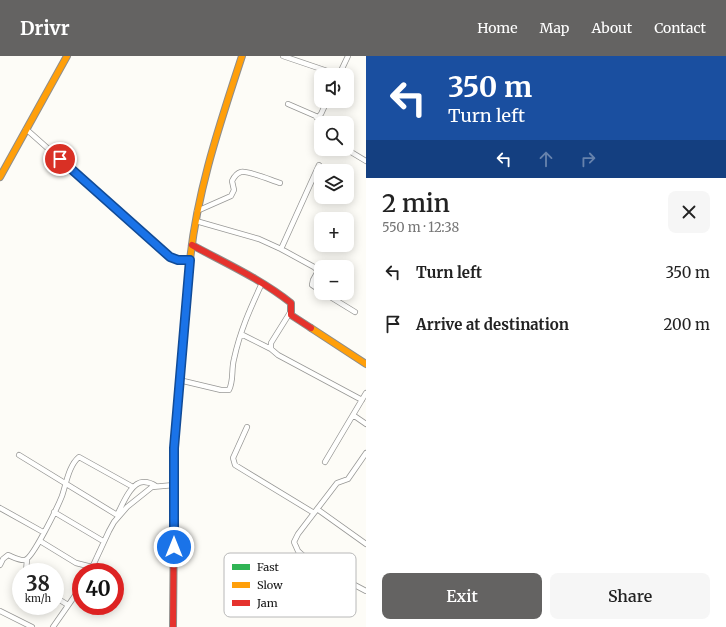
<!DOCTYPE html>
<meta charset="utf-8">
<style>
body{margin:0;font-family:Merriweather,serif;background:#f6f6f6;color:#222;height:100vh;display:flex;flex-direction:column;font-size:15px;white-space:nowrap}
*{box-sizing:border-box;margin:0}
p{font-size:13px;color:#767676}
.icon{flex:none;width:22px;height:22px;fill:none;stroke:currentColor;stroke-width:2;stroke-linecap:round;stroke-linejoin:round}
.map{position:relative;flex:1;overflow:hidden}
.sheet{display:flex;flex-direction:column;background:#fff;width:360px}
.sheet>*{flex:none}
.top-card{background:#1a4fa0;color:#fff;overflow:hidden}
.tools{position:absolute;left:314px;top:12px;display:grid;gap:8px}
.tools a{display:grid;place-items:center;width:40px;height:40px;border-radius:8px;background:#fff;box-shadow:0 2px 10px #0003;font-size:20px}
.speed{position:absolute;left:12px;top:507px;display:flex;gap:8px;font-size:20px;font-weight:700;text-align:center}
.speed>*{display:grid;place-content:center;width:52px;height:52px;border-radius:50%;background:#fff;box-shadow:0 2px 10px #0003;line-height:1}
.speed small{font-size:10px;font-weight:400}
.speed .limit{border:6px solid #d22;background:#fff;color:#111}
.pin{position:absolute;display:grid;place-items:center;width:34px;height:34px;color:#fff;margin:-17px;border:2px solid #fff;border-radius:50%;box-shadow:0 1px 4px #0007}
.me{position:absolute;width:44px;margin:-22px;rotate:0deg;stroke-linejoin:round;filter:drop-shadow(0 0 3px #0008)}
.turn{display:flex;align-items:center;gap:14px;height:84px;padding:0 16px;font-size:18px}
.turn .icon{width:52px;height:52px;stroke-width:2.5}
.turn b{display:block;font-size:28px;line-height:34px}
.lanes{display:flex;align-items:center;height:38px;padding:0 16px;background:#0003;justify-content:center;gap:20px;direction:ltr}
.lanes .off{opacity:.35}
.round{display:grid;place-items:center;flex:none;width:42px;height:42px;border-radius:8px;background:#f6f6f6}
.summary{display:flex;align-items:center;justify-content:space-between;height:68px;padding:0 16px}
h1{font-size:24px;font-weight:600;line-height:30px}
.cta{display:flex;gap:8px;margin-top:auto;padding:8px 16px}
.cta a{flex:1;height:46px;border-radius:8px;background:#646362;color:#fff;font-size:16px;font-weight:600;line-height:46px;text-align:center}
.cta a+a{background:#f6f6f6;color:#222}
ul{padding:0;list-style:none}
li{display:flex;align-items:center;gap:12px;height:52px;padding:0 16px}
li div{flex:1}
li b{display:block;font-size:15px}
li em{font-style:normal}
header{display:flex;align-items:center;gap:24px;box-sizing:border-box;height:56px;padding:0 20px;background:#646362;color:#fff}
header strong{font-size:19px}
nav{display:flex;gap:22px;margin-inline-start:auto;font-size:14px}
main{display:flex;flex:1;min-height:0}
.map>svg:first-child{display:block}
</style>
<header>
<strong>Drivr</strong>
<nav><a>Home</a><a>Map</a><a>About</a><a>Contact</a></nav>
</header>
<main>
<div class="map">
<svg width="366" height="571" viewBox="0 0 366 571">
<rect width="100%" height="100%" fill="#fdfcf7"/>
<g fill="none" stroke-linecap="round" stroke-linejoin="round">
<g stroke="#979795" stroke-width="6">
<path id="street" d="M283,0L339,19
M339,19L348,0
M288,48L318,61L321,58L327,45
M316,61L322,67
M26,73L170,201L179,204H190
M346,93L366,105
M197,155L231,140L234,134L232,125C234,121 237,117 241,116C247,114 273,125 280,127
M196,165L259,183L281,193L314,211L318,215L313,224L312,229L321,235
M281,193L319,109
M324,237L355,256
M291,255L271,287V293L278,299L362,344
M241,278L271,293
M179,324L221,334H229C234,324 231,314 234,303C240,275 250,253 262,227
M353,359L366,368
M247,371L233,402L235,409L314,457
M366,397L348,423L337,427L298,478L294,486L298,495L309,505L366,535
M19,399L117,459
M325,406L366,337
M0,452L43,476
M317,453L366,488
M54,456L103,485
M117,459C122,450 131,425 144,426C148,426 153,428 156,430
M40,485L76,507L92,511
M0,509L3,503L8,499C13,501 20,505 25,504C33,502 58,450 62,440C66,428 69,409 79,401L133,431
M26,516L27,503
M90,516L109,475L114,466L127,451L152,431L174,429
M55,541L68,549
M0,555L32,571
M53,571L81,531"/>
</g>
<g stroke="#8e8d8b" stroke-width="8">
<path id="fast" d="M174,458V392L189,215"/>
</g>
<g stroke="#8e8d8b" stroke-width="8">
<path id="slow" d="M0,121L67,0
M189,215C195,141 219,70 242,0
M311,272L366,308"/>
</g>
<g stroke="#8e8d8b" stroke-width="8">
<path id="jam" d="M192,189C225,207 261,223 291,247V259L311,272
M173,571L174,458"/>
</g>
<use href="#street" stroke="#fffffe" stroke-width="4.5"/>
<use href="#fast" stroke="#30b455" stroke-width="6"/>
<use href="#slow" stroke="#ff9f0a" stroke-width="6"/>
<use href="#jam" stroke="#e5322d" stroke-width="6"/>
</g>
<g fill="none" stroke-linecap="round" stroke-linejoin="round">
<g stroke="#114b97" stroke-width="10">
<path id="route" d="M60,103L170,201L178,204H190L174,392V491"/>
</g>
<use href="#route" stroke="#1a73e8" stroke-width="7"/>
</g>
<rect x="224" y="497" width="132" height="64" rx="6" fill="#fff" stroke="#b8b8b8" stroke-width="1"/>
<rect x="232" y="508" width="18" height="6" fill="#30b455"/>
<rect x="232" y="526" width="18" height="6" fill="#ff9f0a"/>
<rect x="232" y="544" width="18" height="6" fill="#e5322d"/>
<g font-size="11" fill="#111">
<text x="257" y="515">Fast</text>
<text x="257" y="533">Slow</text>
<text x="257" y="551">Jam</text>
</g>
</svg>
<div class="tools">
<a><svg class="icon" aria-label="sound" viewBox="0 0 24 24"><path d="M4 9h4l5-4v14l-5-4H4zM17 9q2 3 0 6"/></svg></a>
<a><svg class="icon" aria-label="search" viewBox="0 0 24 24"><circle cx="10" cy="10" r="6"/><path d="M15 15l6 6"/></svg></a>
<a><svg class="icon" aria-label="layers" viewBox="0 0 24 24"><path d="M12 4l9 5-9 5-9-5zM3 14l9 5 9-5"/></svg></a>
<a>+</a>
<a>−</a>
</div>
<div class="speed"><div>38<small>km/h</small></div><div class="limit">40</div></div>
<div class="pin" style="left:60px;top:103px;background:#d93025"><svg class="icon" aria-label="arrive" viewBox="0 0 24 24"><path d="M6 21V4h12l-3 4 3 4H6"/></svg></div>
<svg class="me" style="left:174px;top:491px" viewBox="-20 -20 40 40"><circle r="17" fill="#1a73e8" stroke="#fff" stroke-width="3"/><path d="M0-11L8 9 0 5-8 9z" fill="#fff"/></svg>
</div>
<section class="sheet">
<div class="top-card">
<div class="turn"><svg class="icon" aria-label="left" viewBox="0 0 24 24"><path d="M17 20v-9H6M10 6l-5 5 5 5"/></svg><div><b>350 m</b>Turn left</div></div>
<div class="lanes"><svg class="icon" aria-label="left" viewBox="0 0 24 24"><path d="M17 20v-9H6M10 6l-5 5 5 5"/></svg><svg class="icon off" aria-label="ahead" viewBox="0 0 24 24"><path d="M12 20V5M6 11l6-6 6 6"/></svg><svg class="icon off" aria-label="right" viewBox="0 0 24 24"><path d="M7 20v-9h11M14 6l5 5-5 5"/></svg></div>
</div>
<div class="summary"><div><h1>2 min</h1><p>550 m · 12:38</p></div><a class="round"><svg class="icon" aria-label="close" viewBox="0 0 24 24"><path d="M6 6l12 12M18 6L6 18"/></svg></a></div>
<ul>
<li><svg class="icon" aria-label="left" viewBox="0 0 24 24"><path d="M17 20v-9H6M10 6l-5 5 5 5"/></svg><div><b>Turn left</b></div><em>350 m</em></li>
<li><svg class="icon" aria-label="arrive" viewBox="0 0 24 24"><path d="M6 21V4h12l-3 4 3 4H6"/></svg><div><b>Arrive at destination</b></div><em>200 m</em></li>
</ul>
<div class="cta"><a>Exit</a><a>Share</a></div>
</section>
</main>
